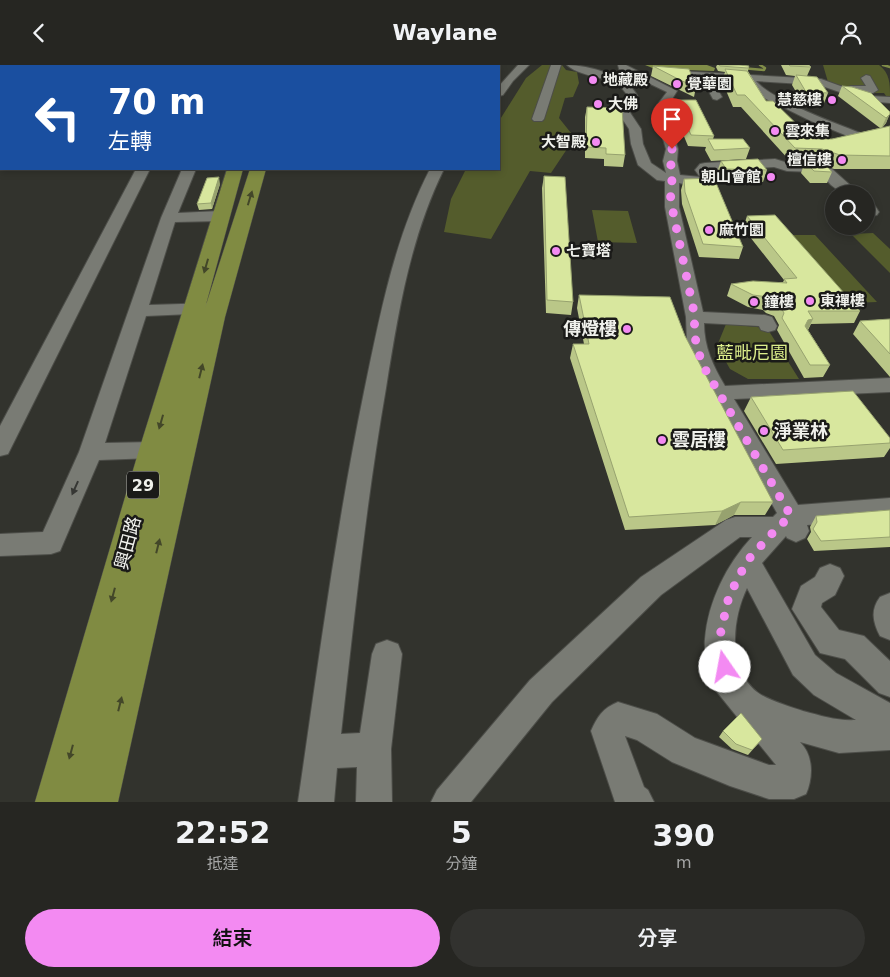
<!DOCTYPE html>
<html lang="zh-TW">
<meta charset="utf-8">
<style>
body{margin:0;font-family:"DejaVu Sans","Noto Sans TC",sans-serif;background:#32322f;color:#f1f3f6;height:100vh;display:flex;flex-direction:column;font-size:19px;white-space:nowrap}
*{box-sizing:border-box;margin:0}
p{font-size:16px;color:#a4a5a5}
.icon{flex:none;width:28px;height:28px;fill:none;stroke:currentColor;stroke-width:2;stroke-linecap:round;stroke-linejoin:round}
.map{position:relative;height:737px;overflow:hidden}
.drawer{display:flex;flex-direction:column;background:#262622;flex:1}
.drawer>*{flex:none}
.guide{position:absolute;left:0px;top:0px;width:500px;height:105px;box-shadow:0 2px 8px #0003,0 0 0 1px #424340;background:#1a4fa0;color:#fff;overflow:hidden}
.tools{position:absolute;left:825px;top:120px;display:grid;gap:10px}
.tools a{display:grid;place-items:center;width:50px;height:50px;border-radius:50%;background:#262622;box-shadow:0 2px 8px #0003,0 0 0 1px #424340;font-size:25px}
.pin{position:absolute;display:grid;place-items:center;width:42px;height:42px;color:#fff;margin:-51px -21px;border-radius:50% 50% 50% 0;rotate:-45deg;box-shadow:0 0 5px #0007}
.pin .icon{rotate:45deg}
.me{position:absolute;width:55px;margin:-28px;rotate:348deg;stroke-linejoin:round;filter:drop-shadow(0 0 4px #0008)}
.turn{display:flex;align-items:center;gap:18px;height:105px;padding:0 25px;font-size:22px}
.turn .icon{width:65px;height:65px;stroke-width:2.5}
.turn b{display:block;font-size:35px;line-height:42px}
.eta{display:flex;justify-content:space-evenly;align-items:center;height:85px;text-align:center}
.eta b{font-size:30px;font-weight:600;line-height:35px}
.button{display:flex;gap:10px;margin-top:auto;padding:10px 25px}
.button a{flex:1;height:58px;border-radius:30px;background:#f38af2;color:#111;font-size:20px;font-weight:600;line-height:58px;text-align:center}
.button a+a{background:#32322f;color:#f1f3f6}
header{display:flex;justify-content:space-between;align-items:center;height:65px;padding:0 25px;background:#262622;font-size:22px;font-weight:600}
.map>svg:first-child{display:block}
</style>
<header><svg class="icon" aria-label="back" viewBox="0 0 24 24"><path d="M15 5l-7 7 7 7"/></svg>Waylane<svg class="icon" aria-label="person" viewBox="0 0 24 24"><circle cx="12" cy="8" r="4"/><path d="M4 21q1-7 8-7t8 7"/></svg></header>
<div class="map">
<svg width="890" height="737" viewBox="0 0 890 737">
<rect width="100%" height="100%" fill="#32332d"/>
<path fill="#545c2c" d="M542,0H562L566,5L577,7L579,18L573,32L565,33L559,53L571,68L567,84L551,108L530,106L491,174L444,167L451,134L466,104H499V56L526,13Z
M823,0H879C890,8 890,19 890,31H886L884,28H855L828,17Z
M592,145L628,146L637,178L598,177Z
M873,168L890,184V208L851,169Z
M793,170H815L877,237L851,238Z
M726,259L767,263L799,314H748L730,304L717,281Z"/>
<path fill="#818d48" d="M645,0H707L715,3L714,6L655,4Z"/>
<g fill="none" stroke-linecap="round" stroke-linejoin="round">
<path stroke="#818d48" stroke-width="2.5" d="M883,0L890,2
M741,3L764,5L765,3L760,0"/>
<g stroke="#4d4e49" stroke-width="2">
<path id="minor" d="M187,0H197V1H187Z
M225,0H235V1H225Z
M518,0H529L513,16L503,30L499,31V21Z
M551,0H561L544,54L542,56H534L532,54Z
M567,0C588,0 629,11 638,32L629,46L641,64L643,79L651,98L666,108L663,96L666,84L654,44L667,27L619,4L618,0H626L677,26L666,44L678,84L677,96L680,110L700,112L695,105L700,99L705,98L775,94L788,98L817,99L832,104L860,129H843L831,120L822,110L815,107L787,106L774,102L709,106L715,114C706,125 691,120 679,118V142L703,247L765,250L772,252L777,261L775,265L768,267L761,265L759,261L704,258C704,282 713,301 725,321L890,313V327L734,334L798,440L890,433V453L807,460L809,466L805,473L796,477L787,473L786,471L762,498L815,590L836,608L890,638V685L839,688L800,677C814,691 813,713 806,729L794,734H769L730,721L672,697L637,675L625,671L644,722L648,725L654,737H615L591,666C597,652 603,643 618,637L657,649L695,673L769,700H776L717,627C712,614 703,587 705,574C708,536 727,499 752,472H740L661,530L552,637L471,737H431L437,725L530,615L641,512L726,455L735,452H773L777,448L692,297L687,278L686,252L665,142V116L657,115L638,100L631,79L629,64L617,46L628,32C618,9 583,15 567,0ZM747,523L793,610L814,630L856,655C837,656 822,651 803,646C791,642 767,635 757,627C727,603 732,554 747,523Z
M660,5L821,14L846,23L851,21H866L861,13L866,10L870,11L878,25L873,28H858L870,31L890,32V38L866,36L819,20L756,16C773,36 840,60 866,70L868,73L862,77L811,56L762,32L754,27L745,15L711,13L722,32L717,35L713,34L701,12L656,10L655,8Z
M136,104H150L11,383L8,389L0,391V361Z
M182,104H196L178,148L220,146L225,148L228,151L225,154L220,156L175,157L149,240L213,238L219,239L222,243L219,247L213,248L146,251L105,378L153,377L161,379L165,385L161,391L153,393L99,395L60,486L51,489L0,491V469L43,467L79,387L161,153Z
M430,104H444C410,173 398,248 386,323C366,438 354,554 341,669L360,668L372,589L376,579L387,575L398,579L402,589L391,684L392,737H356L357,702L337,703L334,737H298C318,600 336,463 364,327C380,250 394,174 430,104Z
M866,136C873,137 876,142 879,147L877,150L872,151L866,150Z
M830,499L840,503L844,511L835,530L822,538L821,542L839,565L864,571L890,596V632L879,628L845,594L820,588L792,544L801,521L815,512L820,503Z
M890,528V575L880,571C873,558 870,545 880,532Z"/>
</g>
<g stroke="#4d4e49" stroke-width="1">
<path id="major" d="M227,104H243L205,243L250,104H266L225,252L118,737H35L139,385Z"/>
</g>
<use href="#minor" fill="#797b74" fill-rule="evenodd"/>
<use href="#major" fill="#808b42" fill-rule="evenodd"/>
</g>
<path fill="#bac788" d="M717,0H739L749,1L748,6L766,36L812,74H832L880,63L838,31L842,21L890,47L886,58L882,63L890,61V104H834L826,101L832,107L827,118H810L801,108L805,97H818L790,96L741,42H733L722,16L725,7L718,6L716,2Z
M781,0H809L811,2L807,11L828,28L824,38L802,37L792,20L795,11L786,10Z
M653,1L696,22L694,32L651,11Z
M675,35L714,71L713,74L750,83L746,94L711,96L705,85L706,82L688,81L673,45Z
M587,42L625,90L623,102L604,101V94L585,93V52Z
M721,96L767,105L763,117L722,116L717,107Z
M544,111L573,237L571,250L546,248L542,123Z
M684,114L743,182L739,194L699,192L682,139L681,125Z
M220,119L212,144L199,145L197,139Z
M747,151L860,246L854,258L811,259L808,265L830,300L823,312L804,313L777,265L779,260L774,251L766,248L763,245L748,242L727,231L731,219L783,217L784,215L743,163Z
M579,230L685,271L773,437L765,450H734L715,460L625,465L570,293L573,279H584L577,243Z
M890,254V312L853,269L860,256Z
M751,332L890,373V383L884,392L776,399L744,346Z
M890,445V482L814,486L807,474L811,467L810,462L816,451Z
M723,666L762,674L748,690L732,684L719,672Z"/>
<path fill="#97a26f" d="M890,49L886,58L881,64L886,53Z
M219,112L220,119L212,144L211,138Z
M813,254L807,266L799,274L808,255Z
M741,437L734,450L715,460L722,446Z"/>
<path fill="#d8e79e" stroke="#97a26f" d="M321,0H395V1H321Z
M719,0H739L749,1L748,3L720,1Z
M789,0H809L811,2L790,1Z
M653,1L689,4L696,22L680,15Z
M725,4L747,6L766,36H773L812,74H832L890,61V91L840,90L822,84L795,83L745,30H737Z
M796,10L817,12L828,28L806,27Z
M842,21L852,22L871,28L890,47V49L886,53Z
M675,35H696L714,71L691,70Z
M587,42L622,43L625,90L606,89V83L586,82Z
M708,74H743L750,83L714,85Z
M758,94L767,105L726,104L721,96Z
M805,97H819L826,100L832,107L814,106Z
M544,111L565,112L573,237L547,235Z
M219,112L211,138L197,139L207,113Z
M714,113L743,182L703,179L685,127L684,114Z
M775,150L860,246H808L813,254L808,255L805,261L830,300H810L782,253L784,248L779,239L771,236L768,232L753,230L731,219L753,216L787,218L784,214L797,213L747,151Z
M579,230L670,232L685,271L773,437H741L722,446L629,452L573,279H589Z
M890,254V289L860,256Z
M853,326L890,373V378L783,385L751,332Z
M890,445V472L821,476L813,464L817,457L816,451Z
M741,648L762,674L752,685L736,679L723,666Z"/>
<defs><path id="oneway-solid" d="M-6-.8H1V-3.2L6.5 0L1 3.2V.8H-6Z" transform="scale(1.25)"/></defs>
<g fill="#434729">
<use href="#oneway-solid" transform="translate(250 133) rotate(-73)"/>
<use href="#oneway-solid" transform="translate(206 201) rotate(106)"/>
<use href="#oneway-solid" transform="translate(201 306) rotate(-76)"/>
<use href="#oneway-solid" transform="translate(161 357) rotate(106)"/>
<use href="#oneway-solid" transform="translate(158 481) rotate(-76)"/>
<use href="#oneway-solid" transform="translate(113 530) rotate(105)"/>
<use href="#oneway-solid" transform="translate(120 639) rotate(-76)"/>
<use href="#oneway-solid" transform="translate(71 687) rotate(105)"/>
</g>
<use fill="#363734" href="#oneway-solid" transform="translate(75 423) rotate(114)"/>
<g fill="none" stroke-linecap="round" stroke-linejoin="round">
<path stroke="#f38af2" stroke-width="9" stroke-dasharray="0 16.2" d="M672,84L670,96L673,109L670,127L672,142L695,252C693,271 697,286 705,304L791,451L778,462L747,496L729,531L719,575L725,602"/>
</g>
<g fill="#f38af2" stroke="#1a1a18" stroke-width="2">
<circle cx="593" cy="15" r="5"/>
<circle cx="677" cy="19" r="5"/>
<circle cx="832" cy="35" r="5"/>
<circle cx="598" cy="39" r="5"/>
<circle cx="775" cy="66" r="5"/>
<circle cx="596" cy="77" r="5"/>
<circle cx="842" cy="95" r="5"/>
<circle cx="771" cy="112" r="5"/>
<circle cx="709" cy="165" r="5"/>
<circle cx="556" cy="186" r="5"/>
<circle cx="810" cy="236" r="5"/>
<circle cx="754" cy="237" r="5"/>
<circle cx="627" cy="264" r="5"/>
<circle cx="764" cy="366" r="5"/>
<circle cx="662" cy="375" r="5"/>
</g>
<g text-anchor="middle" stroke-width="5" stroke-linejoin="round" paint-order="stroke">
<g font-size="15" font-weight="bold" fill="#f0f1ec" stroke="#1a1a18" text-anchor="start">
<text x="603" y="20">地藏殿</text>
<text x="687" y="24">覺華園</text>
<text x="822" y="40" text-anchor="end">慧慈樓</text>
<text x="608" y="44">大佛</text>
<text x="785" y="71">雲來集</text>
<text x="586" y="82" text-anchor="end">大智殿</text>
<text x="832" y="100" text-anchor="end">檀信樓</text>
<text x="761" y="117" text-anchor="end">朝山會館</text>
<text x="719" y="170">麻竹園</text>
<text x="566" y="191">七寶塔</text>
<text x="820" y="241">東禪樓</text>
<text x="764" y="242">鐘樓</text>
</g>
<rect fill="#1a1a18" stroke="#b0b0ac" stroke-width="1" x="127" y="406.5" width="32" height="27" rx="4"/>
<g font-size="16" font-weight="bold" fill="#f0f1ec">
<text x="143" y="426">29</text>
</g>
<g font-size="18" font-weight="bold" fill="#f0f1ec" stroke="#1a1a18" text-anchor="start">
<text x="617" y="270" text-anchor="end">傳燈樓</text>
<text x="774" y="372">淨業林</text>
<text x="672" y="381">雲居樓</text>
</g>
<g font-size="18" fill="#dbed8a" stroke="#1a1a18">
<text x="752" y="294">藍毗尼園</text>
</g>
<g font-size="18" fill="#f0f1ec" stroke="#1a1a18">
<text transform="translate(128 478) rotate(-75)" y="6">興田路</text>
</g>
</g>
</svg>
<div class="tools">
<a><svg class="icon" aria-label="search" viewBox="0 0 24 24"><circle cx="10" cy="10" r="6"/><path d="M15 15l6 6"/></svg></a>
</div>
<div class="pin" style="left:672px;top:84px;background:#d93025"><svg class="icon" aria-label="arrive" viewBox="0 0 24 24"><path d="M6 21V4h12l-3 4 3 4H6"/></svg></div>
<svg class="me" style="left:725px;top:602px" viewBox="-20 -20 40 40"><circle r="19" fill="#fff"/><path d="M0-13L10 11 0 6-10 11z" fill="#f38af2"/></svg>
<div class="guide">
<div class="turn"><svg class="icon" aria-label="left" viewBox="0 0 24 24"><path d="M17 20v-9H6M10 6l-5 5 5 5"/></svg><div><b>70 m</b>左轉</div></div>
</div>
</div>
<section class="drawer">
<div class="eta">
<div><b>22:52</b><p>抵達</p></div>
<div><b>5</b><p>分鐘</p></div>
<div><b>390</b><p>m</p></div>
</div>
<div class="button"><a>結束</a><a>分享</a></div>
</section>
